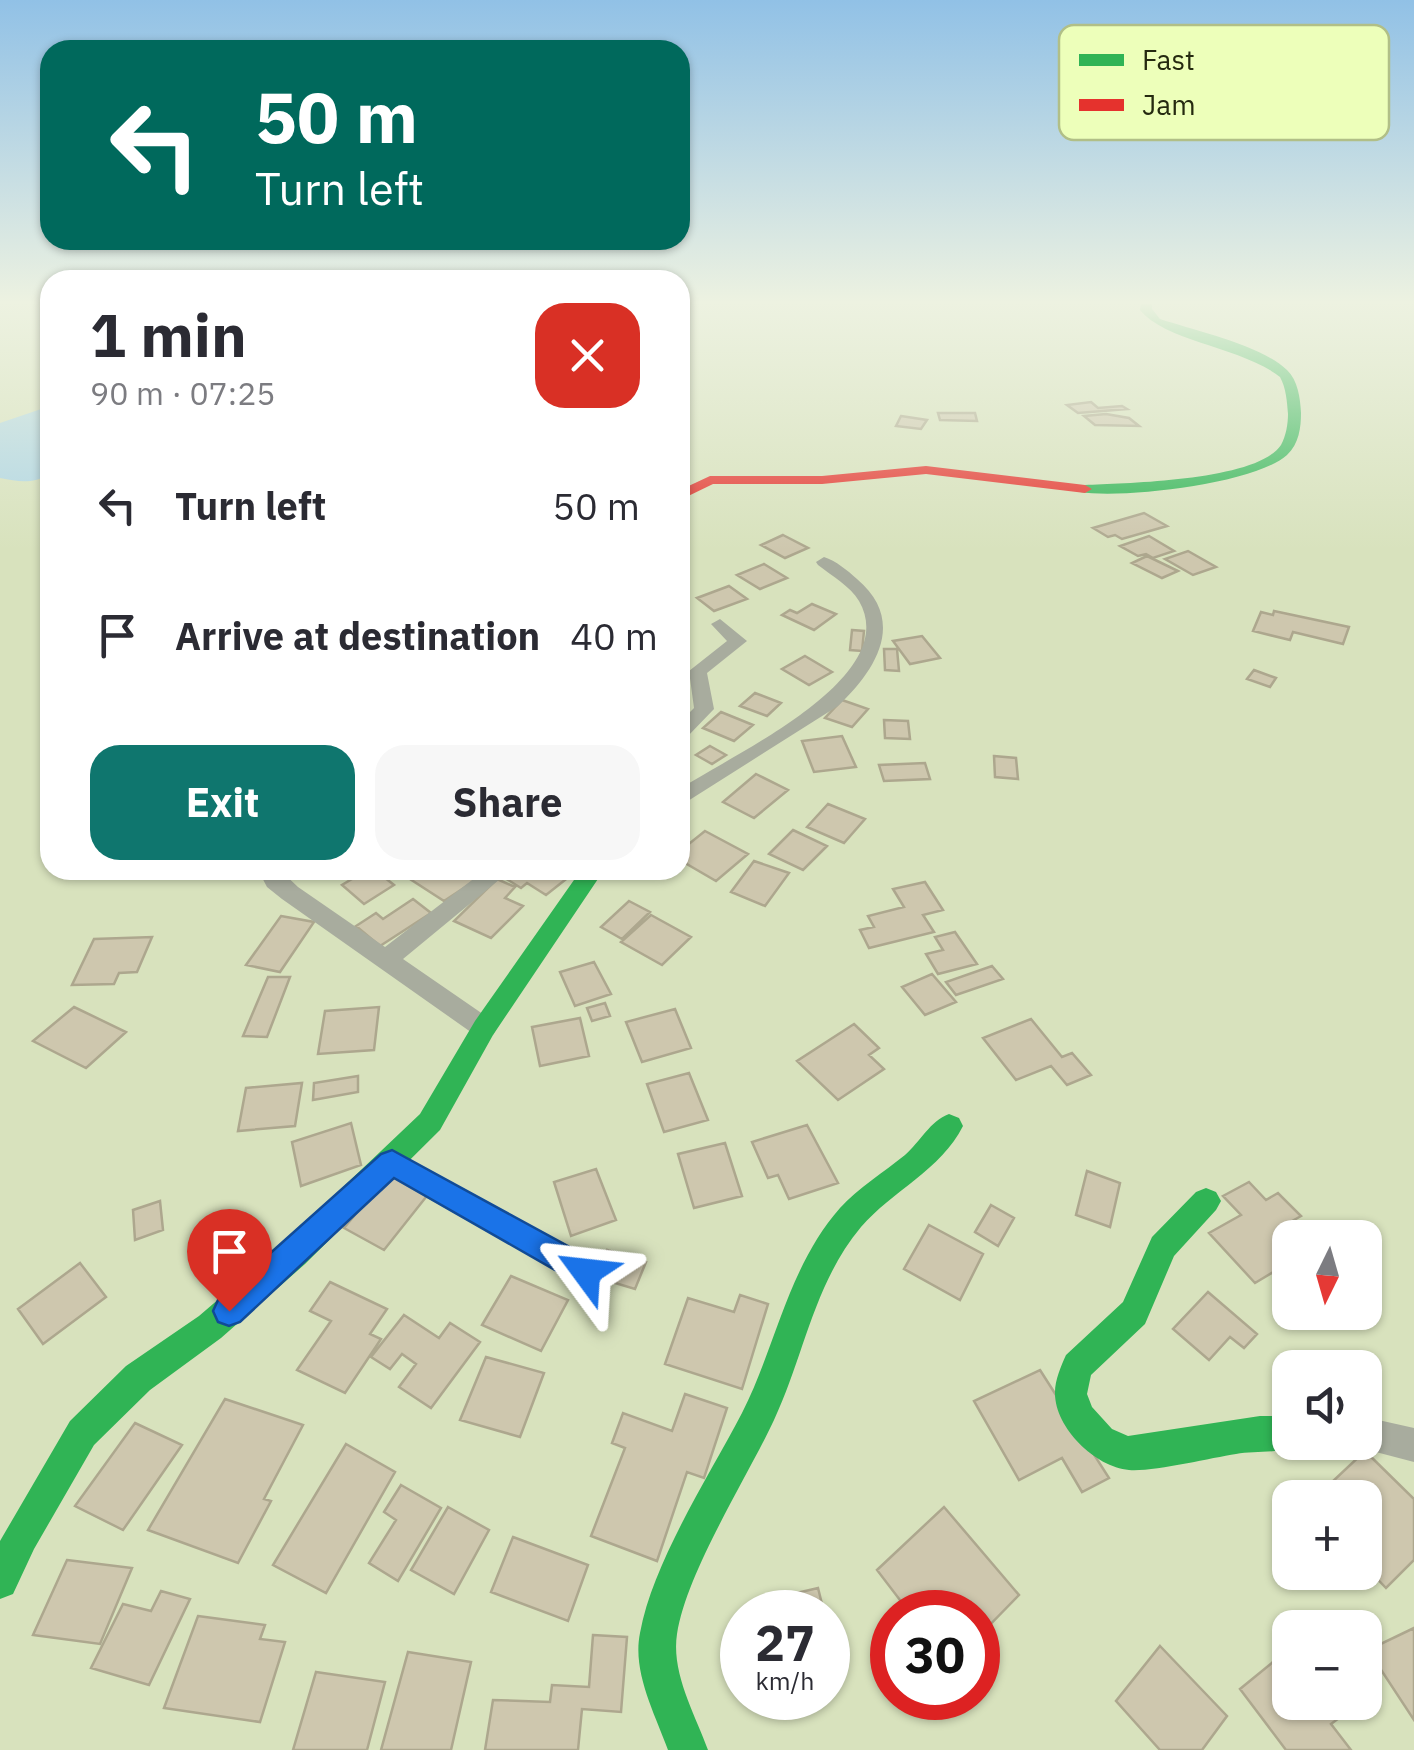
<!DOCTYPE html>
<meta charset="utf-8">
<style>
body{margin:0;font-family:"IBM Plex Sans",sans-serif;background:#f7f7f7;color:#2b2b33;height:100vh;display:flex;flex-direction:column;font-size:38px;white-space:nowrap}
*{box-sizing:border-box;margin:0}
p{font-size:32px;color:#7c7c81}
.icon{flex:none;width:55px;height:55px;fill:none;stroke:currentColor;stroke-width:2;stroke-linecap:round;stroke-linejoin:round}
.map{position:relative;flex:1;overflow:hidden}
.sheet{position:absolute;left:40px;top:270px;width:650px;height:610px;display:flex;flex-direction:column;background:#fff;border-radius:30px;box-shadow:0 2px 8px #0004}
.sheet>*{flex:none}
.top-card{position:absolute;left:40px;top:40px;width:650px;height:210px;border-radius:30px;box-shadow:0 2px 8px #0004;background:#00695c;color:#fff;overflow:hidden}
.needle{width:65px;rotate:185deg}
.tools{position:absolute;left:1272px;top:1220px;display:grid;gap:20px}
.tools a{display:grid;place-items:center;width:110px;height:110px;border-radius:20px;background:#fff;box-shadow:0 2px 8px #0004;font-size:50px}
.speed{position:absolute;left:720px;top:1590px;display:flex;gap:20px;font-size:50px;font-weight:700;text-align:center}
.speed>*{display:grid;place-content:center;width:130px;height:130px;border-radius:50%;background:#fff;box-shadow:0 2px 8px #0004;line-height:1}
.speed small{font-size:25px;font-weight:400}
.speed .limit{border:15px solid #d22;background:#fff;color:#111}
.pin{position:absolute;display:grid;place-items:center;width:85px;height:85px;color:#fff;margin:-102px -42px;border-radius:50% 50% 50% 0;rotate:-45deg;box-shadow:0 0 10px #0007}
.pin .icon{rotate:45deg}
.me{position:absolute;width:110px;margin:-55px;rotate:300deg;stroke-linejoin:round;filter:drop-shadow(0 0 8px #0008)}
.turn{display:flex;align-items:center;gap:35px;height:210px;padding:0 50px;font-size:45px}
.turn .icon{width:130px;height:130px;stroke-width:2.5}
.turn b{display:block;font-size:70px;line-height:85px}
.round{display:grid;place-items:center;flex:none;width:105px;height:105px;border-radius:30px;background:#f7f7f7}
.overview{display:flex;align-items:center;justify-content:space-between;height:170px;padding:0 50px}
h1{font-size:60px;font-weight:700;line-height:75px}
.primary-button{display:flex;gap:20px;margin-top:auto;padding:20px 50px}
.primary-button a{flex:1;height:115px;border-radius:30px;background:#0f766e;color:#fff;font-size:40px;font-weight:700;line-height:115px;text-align:center}
.primary-button a+a{background:#f7f7f7;color:#2b2b33}
ul{padding:0;list-style:none}
li{display:flex;align-items:center;gap:30px;height:130px;padding:0 50px}
li div{flex:1}
li b{display:block;font-size:38px}
li em{font-style:normal}
.map>svg:first-child{display:block}
</style>
<div class="map">
<svg width="1414" height="1750" viewBox="0 0 1414 1750">
<rect width="100%" height="100%" fill="#d8e2bd"/>
<path fill="#aed5e4" d="M50,406V474C32,484 20,482 0,478V423Z"/>
<path fill="#cec7ae" stroke="#ada78e" stroke-width="2.5" d="M1091,402L1098,408L1122,406L1127,409L1078,413L1067,405Z
M938,413H975L977,421L940,420Z
M1106,414L1129,418L1139,426L1095,425L1084,416Z
M901,416L927,420L921,429L896,426Z
M1144,513L1167,526L1122,539L1115,535L1108,537L1093,528Z
M783,535L808,548L785,558L761,545Z
M1149,536L1174,551L1153,558L1146,554L1138,556L1120,546Z
M1188,551L1216,567L1193,575L1165,559Z
M1147,556L1178,571L1162,578L1132,563Z
M764,564L787,578L760,589L737,575Z
M729,586L747,599L714,611L697,598Z
M812,604L836,614L814,630L782,615L790,610L797,613Z
M1274,611L1349,627L1343,644L1293,632L1290,640L1253,631L1261,612L1273,615Z
M852,630L864,631L862,651L850,650Z
M922,636L940,658L910,664L893,641Z
M884,649H897L899,671L885,670Z
M805,656L832,672L809,685L782,669Z
M1254,670L1276,678L1270,687L1247,679Z
M755,693L781,703L767,716L740,706Z
M842,700L868,709L852,727L825,718Z
M721,712L753,725L734,741L703,728Z
M884,720L908,721L910,739L885,738Z
M842,736L856,767L814,772L802,741Z
M710,746L726,755L712,764L696,755Z
M994,756L1016,758L1018,779L995,777Z
M925,763L930,779L884,781L879,765Z
M756,774L788,790L754,818L723,802Z
M828,804L865,819L844,843L807,827Z
M793,830L827,846L803,870L769,854Z
M705,831L748,854L716,881L680,860V851Z
M754,861L789,873L765,906L731,892Z
M367,870H375L394,885L364,904L342,885Z
M396,870H467L479,878L444,901Z
M515,870H572L575,872L546,895L527,883L521,888L505,878Z
M497,879L515,887L505,898L523,906L491,938L454,921Z
M925,882L943,910L923,915L934,932L869,948L860,930L874,927L868,916L904,907L893,889Z
M413,899L431,913L380,946L356,926L376,913L383,919Z
M629,901L650,912L622,939L601,927Z
M651,915L691,937L662,965L621,942Z
M281,916L314,922L280,972L246,965Z
M955,932L977,964L938,974L926,954L943,950L935,937Z
M152,937L137,972L119,973L114,984L72,985L94,939Z
M594,962L611,994L575,1006L560,972Z
M992,966L1003,979L956,995L946,982Z
M932,974L956,1002L925,1015L902,987Z
M268,977H290L267,1037L243,1036Z
M605,1003L610,1016L592,1021L587,1008Z
M74,1007L126,1032L86,1068L33,1041Z
M379,1007L374,1050L318,1054L325,1011Z
M675,1009L691,1048L642,1062L626,1022Z
M580,1018L589,1056L540,1066L532,1027Z
M1031,1019L1062,1057L1072,1053L1091,1075L1067,1085L1051,1066L1016,1080L983,1038Z
M854,1024L879,1048L869,1055L884,1069L838,1100L797,1061Z
M689,1073L708,1120L664,1132L647,1084Z
M358,1076V1092L313,1100L314,1083Z
M302,1083L295,1126L238,1131L246,1088Z
M351,1123L361,1165L301,1186L292,1142Z
M807,1125L838,1183L789,1199L778,1175L768,1178L752,1142Z
M725,1143L742,1196L694,1208L678,1154Z
M596,1169L616,1220L571,1236L554,1182Z
M1087,1171L1120,1183L1110,1227L1076,1215Z
M390,1173L430,1192L384,1250L344,1228Z
M1249,1182L1266,1200L1278,1193L1301,1216L1278,1229L1290,1242V1262L1255,1283L1209,1233L1241,1215L1223,1196Z
M160,1201L163,1230L135,1240L133,1210Z
M991,1205L1014,1218L998,1246L975,1232Z
M929,1225L983,1254L960,1300L904,1269Z
M607,1250L646,1262L635,1289L595,1277Z
M80,1263L106,1297L43,1344L18,1309Z
M511,1276L568,1300L541,1351L482,1325Z
M330,1282L387,1309L370,1334L381,1339L345,1393L297,1370L331,1321L310,1311Z
M1208,1292L1257,1334L1244,1348L1230,1337L1209,1360L1173,1329Z
M740,1295L768,1304L742,1389L665,1364L688,1298L734,1312Z
M404,1315L439,1338L450,1323L480,1342L431,1408L399,1387L416,1364L402,1354L390,1369L371,1357Z
M486,1357L544,1373L520,1437L460,1420Z
M1040,1370L1109,1478L1082,1492L1062,1458L1019,1480L974,1401Z
M685,1394L727,1408L704,1478L687,1472L657,1561L591,1536L625,1448L612,1443L623,1413L672,1431Z
M225,1399L303,1425L264,1499L271,1501L238,1563L148,1530Z
M135,1423L182,1445L123,1530L75,1506Z
M346,1444L395,1472L326,1593L273,1565Z
M1365,1451L1414,1499V1560L1386,1588L1365,1566V1498H1315Z
M401,1485L441,1508L398,1581L369,1563L396,1520L384,1512Z
M448,1507L489,1530L454,1594L411,1570Z
M944,1507L1019,1595L978,1637V1612H923L911,1597L903,1604L877,1570Z
M513,1537L588,1565L568,1621L491,1592Z
M67,1560L132,1568L100,1644L33,1635Z
M818,1588L824,1612H756L754,1603Z
M161,1591L190,1599L149,1685L91,1668L123,1604L151,1611Z
M198,1616L265,1625L260,1639L285,1642L260,1722L164,1708Z
M1414,1628V1720L1368,1650Z
M828,1629L839,1678L828,1680Z
M593,1635L627,1637L621,1712L582,1709L578,1750H485L493,1700L550,1702L552,1685L589,1687Z
M1160,1646L1227,1716L1202,1750H1160L1116,1701Z
M1290,1648V1702H1333L1343,1715L1331,1724L1351,1750H1286L1240,1689Z
M408,1652L471,1662L451,1750H381Z
M316,1672L385,1682L367,1750H293Z"/>
<g fill="none" stroke-linecap="round" stroke-linejoin="round">
<path fill="#a8ac9e" fill-rule="evenodd" d="M824,557C836,561 847,570 857,579C907,621 876,670 838,706L680,806V789C729,756 904,678 859,601C850,586 832,576 818,565L816,562Z
M720,619L747,641L707,673L714,709L687,737L680,739V722L694,708L689,671L727,641L711,624Z
M258,870H280L298,887L385,947L485,870H511L403,959L493,1021L497,1028L493,1035L484,1038L475,1035L282,899L267,887Z
M391,1151L598,1262L602,1272L598,1282L587,1286L576,1282L381,1172L377,1163L381,1154Z
M1365,1417L1414,1428V1462L1353,1446L1352,1442H1365Z"/>
<path fill="#30b455" fill-rule="evenodd" d="M1141,304H1152V309L1160,319C1196,331 1259,344 1287,370C1298,381 1300,397 1301,413C1301,427 1299,444 1287,455C1255,484 1123,499 1080,492V486L1085,485C1126,483 1257,481 1281,445C1286,436 1288,424 1288,414C1287,401 1286,388 1280,377C1242,347 1166,342 1140,310Z
M581,870H604L493,1035L440,1130L305,1264L221,1338L150,1390L94,1445L34,1549L13,1594L0,1599V1541L70,1421L126,1366L199,1316L283,1244L420,1114L475,1021Z
M949,1114L959,1118L963,1126C941,1170 892,1191 861,1227C814,1283 804,1356 774,1420C746,1480 687,1571 677,1634C671,1673 695,1714 708,1750H668C655,1714 632,1672 640,1633C653,1562 708,1478 742,1413C776,1346 788,1267 840,1208C858,1188 884,1172 905,1155C920,1142 930,1121 949,1114Z
M1206,1188L1216,1192L1221,1201L1216,1210L1174,1256L1145,1324L1091,1375L1087,1394L1092,1407L1112,1429L1128,1436L1260,1416H1290V1442H1303C1287,1455 1257,1450 1236,1454C1210,1458 1153,1472 1129,1470C1095,1467 1054,1427 1055,1392C1055,1380 1061,1366 1066,1355L1123,1302L1152,1237L1196,1192Z"/>
<path fill="#e5322d" fill-rule="evenodd" d="M926,466L1085,485L1092,489L1085,493L926,474L822,484H713L680,500V490L710,476H822Z"/>
</g>
<linearGradient id="sky" x2="0" y2="1"><stop stop-color="#91c1e6"/><stop offset="0.55" stop-color="#edf2e1"/><stop offset="1" stop-color="#edf2e1" stop-opacity="0"/></linearGradient>
<rect width="1414" height="550" fill="url(#sky)"/>
<path fill="#1a73e8" stroke="#114b97" stroke-width="2.5" d="M392,1150L597,1262L602,1272L597,1282L586,1287L576,1282L394,1178L240,1322L229,1326L218,1322L213,1311L218,1300L381,1154Z"/>
<rect x="1059" y="25" width="330" height="115" rx="15" fill="#edffba" stroke="#b1bf87" stroke-width="2.5"/>
<rect x="1079" y="54" width="45" height="12" fill="#30b455"/>
<rect x="1079" y="99" width="45" height="12" fill="#e5322d"/>
<g font-size="28" fill="#252a10">
<text x="1142" y="70">Fast</text>
<text x="1142" y="115">Jam</text>
</g>
</svg>
<div class="tools">
<a><svg class="needle" viewBox="-14 -14 28 28"><path d="M0-13l5 13h-10z" fill="#e53935"/><path d="M0 13l5-13h-10z" fill="#7c7c81"/></svg></a>
<a><svg class="icon" aria-label="sound" viewBox="0 0 24 24"><path d="M4 9h4l5-4v14l-5-4H4zM17 9q2 3 0 6"/></svg></a>
<a>+</a>
<a>−</a>
</div>
<div class="speed"><div>27<small>km/h</small></div><div class="limit">30</div></div>
<div class="pin" style="left:229px;top:1311px;background:#d93025"><svg class="icon" aria-label="arrive" viewBox="0 0 24 24"><path d="M6 21V4h12l-3 4 3 4H6"/></svg></div>
<svg class="me" style="left:586px;top:1272px" viewBox="-20 -20 40 40"><path d="M0-17L14 15 0 8-14 15z" fill="#1a73e8" stroke="#fff" stroke-width="4"/></svg>
<div class="top-card">
<div class="turn"><svg class="icon" aria-label="left" viewBox="0 0 24 24"><path d="M17 20v-9H6M10 6l-5 5 5 5"/></svg><div><b>50 m</b>Turn left</div></div>
</div>
<section class="sheet">
<div class="overview"><div><h1>1 min</h1><p>90 m · 07:25</p></div><a class="round" style="background:#d93025;color:#fff"><svg class="icon" aria-label="close" viewBox="0 0 24 24"><path d="M6 6l12 12M18 6L6 18"/></svg></a></div>
<ul>
<li><svg class="icon" aria-label="left" viewBox="0 0 24 24"><path d="M17 20v-9H6M10 6l-5 5 5 5"/></svg><div><b>Turn left</b></div><em>50 m</em></li>
<li><svg class="icon" aria-label="arrive" viewBox="0 0 24 24"><path d="M6 21V4h12l-3 4 3 4H6"/></svg><div><b>Arrive at destination</b></div><em>40 m</em></li>
</ul>
<div class="primary-button"><a>Exit</a><a>Share</a></div>
</section>
</div>
